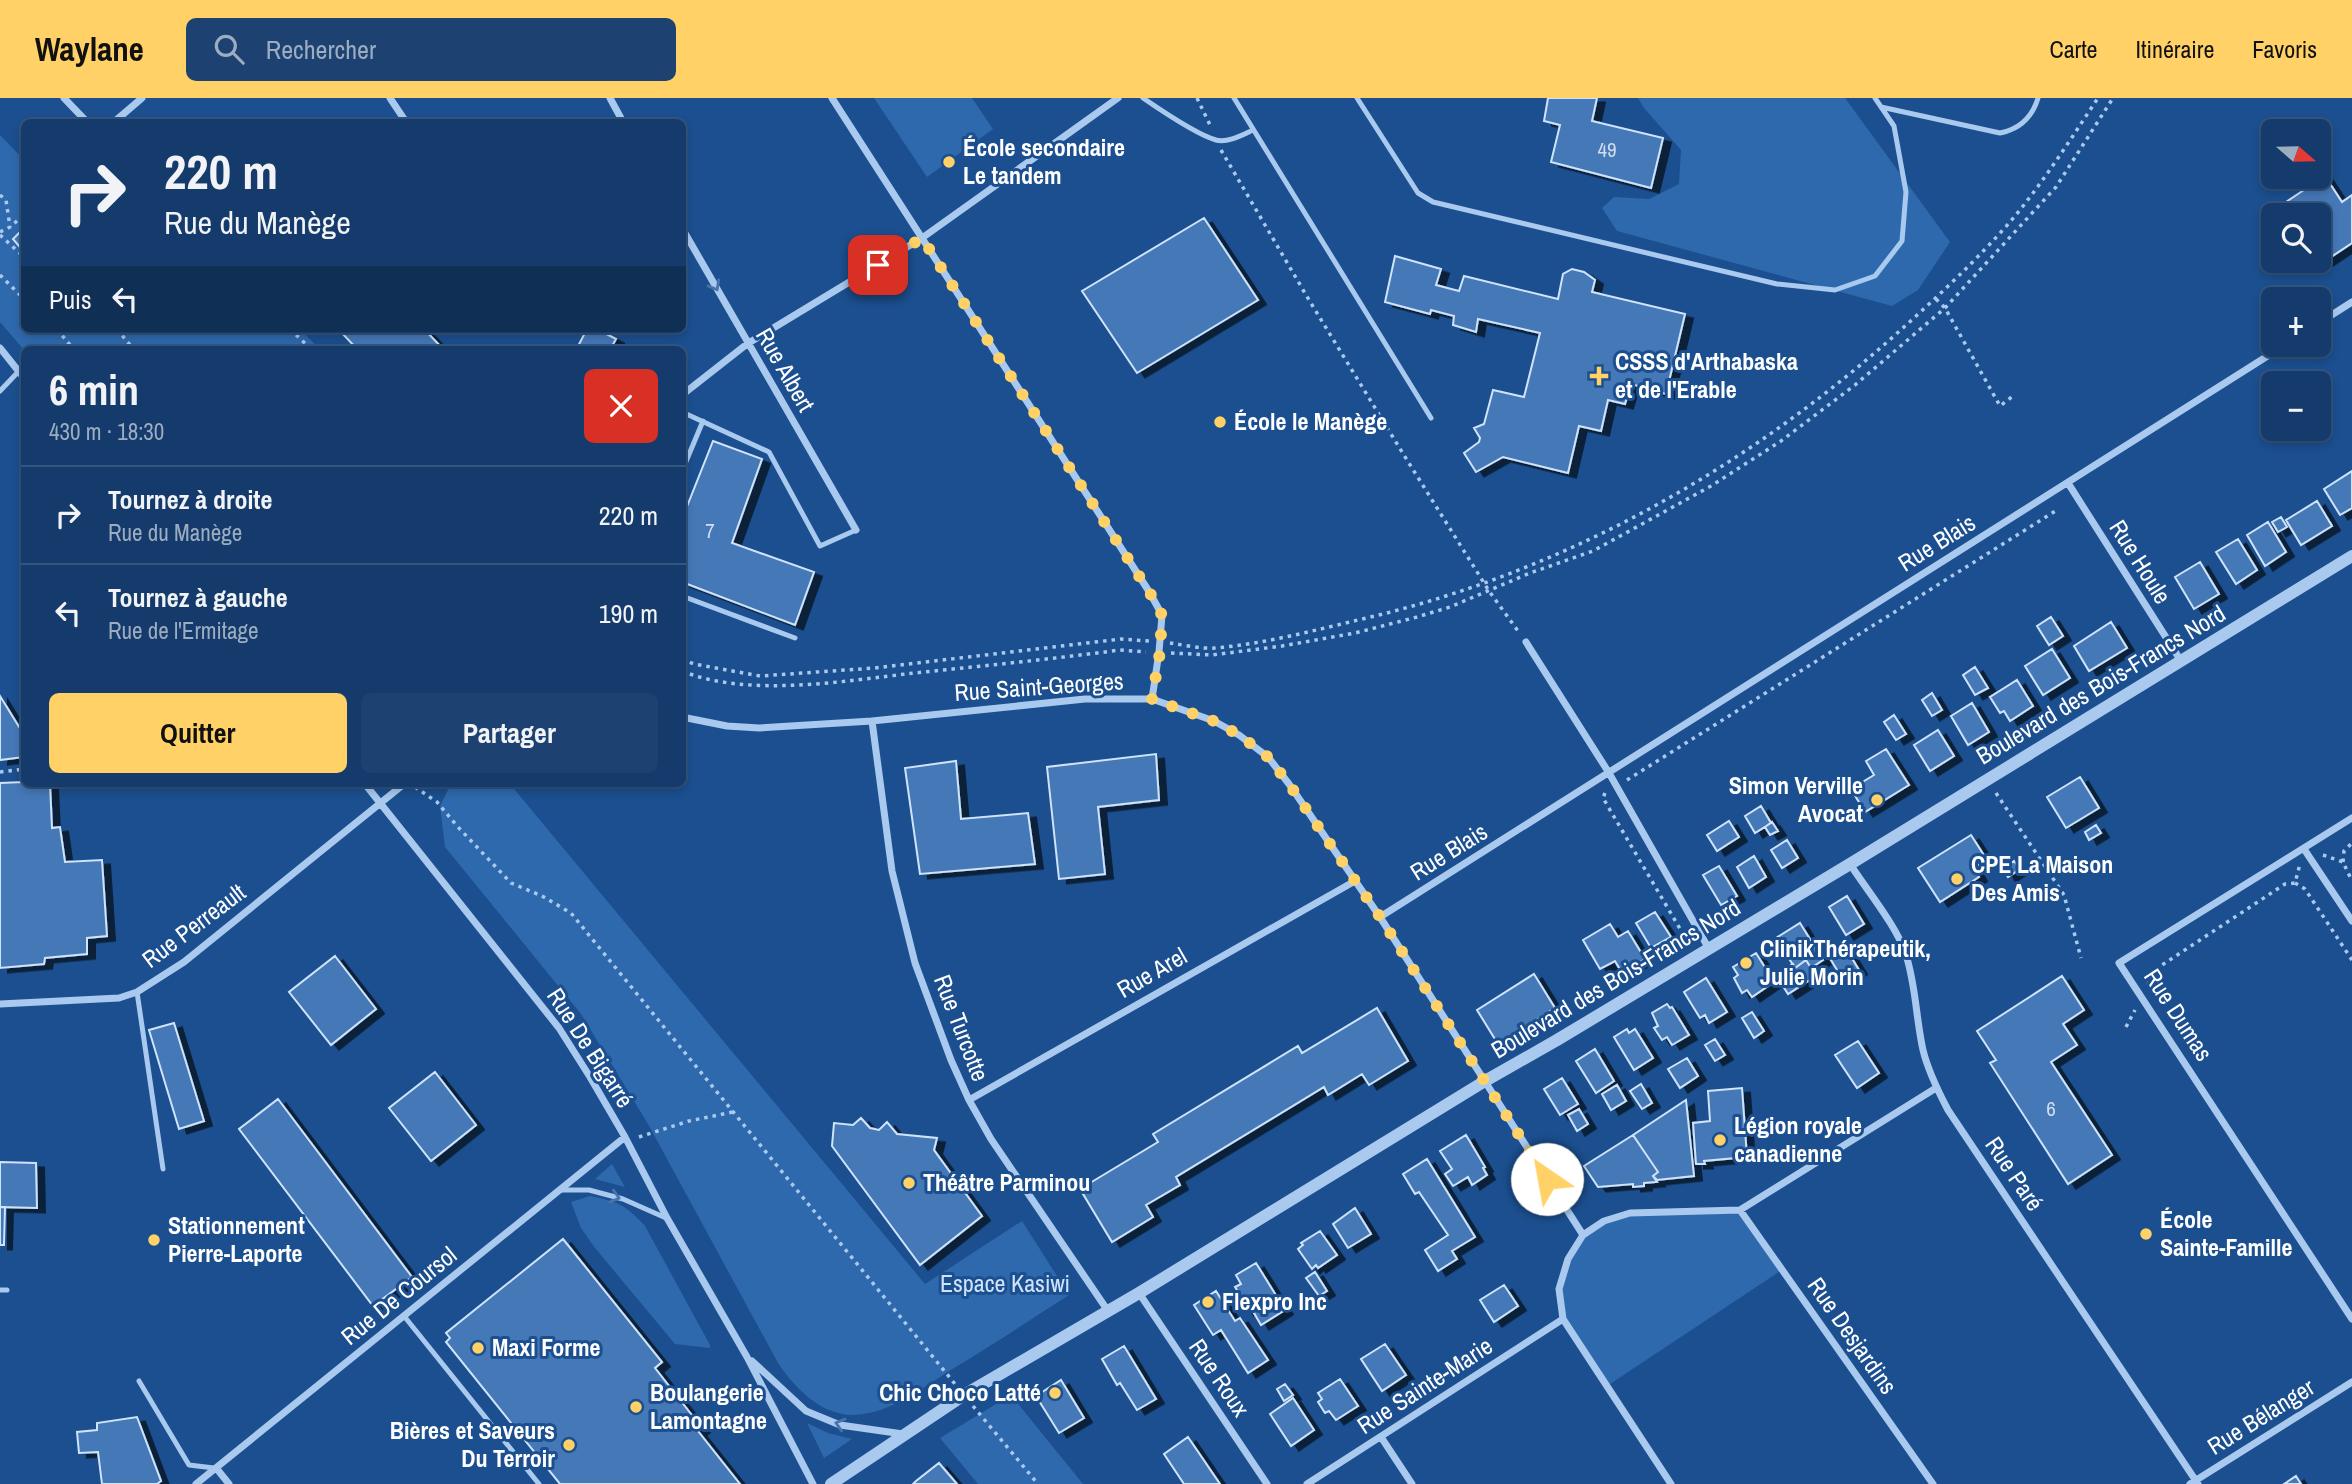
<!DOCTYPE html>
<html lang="fr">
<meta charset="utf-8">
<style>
body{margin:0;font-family:"Archivo Narrow",sans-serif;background:#1d4271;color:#f1f3f6;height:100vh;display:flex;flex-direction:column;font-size:26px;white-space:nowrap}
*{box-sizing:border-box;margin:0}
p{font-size:23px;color:#9dadc1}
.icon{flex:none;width:38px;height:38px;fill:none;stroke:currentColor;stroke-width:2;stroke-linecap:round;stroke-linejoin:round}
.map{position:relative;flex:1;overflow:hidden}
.drawer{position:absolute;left:21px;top:248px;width:665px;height:441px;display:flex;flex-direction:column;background:#143b6b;border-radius:10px;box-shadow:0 4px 10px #0003,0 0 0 2px #33557e}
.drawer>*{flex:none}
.top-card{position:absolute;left:21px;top:21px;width:665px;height:214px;border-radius:10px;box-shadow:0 4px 10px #0003,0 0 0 2px #33557e;background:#143b6b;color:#f1f3f6;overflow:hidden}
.needle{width:46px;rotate:110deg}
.tools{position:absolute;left:2261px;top:21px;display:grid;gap:14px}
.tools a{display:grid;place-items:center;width:70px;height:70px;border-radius:10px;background:#143b6b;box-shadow:0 4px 10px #0003,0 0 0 2px #33557e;font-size:35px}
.pin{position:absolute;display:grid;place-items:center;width:60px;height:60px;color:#fff;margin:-30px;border-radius:14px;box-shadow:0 4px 10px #0006}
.me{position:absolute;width:77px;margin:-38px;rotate:327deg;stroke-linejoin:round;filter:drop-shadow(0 0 5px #0008)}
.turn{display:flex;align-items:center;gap:24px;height:147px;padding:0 28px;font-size:32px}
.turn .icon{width:91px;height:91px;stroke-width:2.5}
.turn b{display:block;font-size:49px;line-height:60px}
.then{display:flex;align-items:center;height:66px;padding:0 28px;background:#0003;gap:14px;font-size:26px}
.round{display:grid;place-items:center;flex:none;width:74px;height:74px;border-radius:10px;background:#1d4271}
.headline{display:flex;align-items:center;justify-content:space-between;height:119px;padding:0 28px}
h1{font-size:42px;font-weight:700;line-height:52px}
.button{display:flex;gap:14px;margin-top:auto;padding:14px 28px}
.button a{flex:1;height:80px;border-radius:10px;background:#ffd166;color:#111;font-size:28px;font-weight:700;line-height:80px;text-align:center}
.button a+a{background:#1d4271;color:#f1f3f6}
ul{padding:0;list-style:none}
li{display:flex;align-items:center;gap:21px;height:98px;padding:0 28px;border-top:2px solid #33557e}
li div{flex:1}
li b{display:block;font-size:26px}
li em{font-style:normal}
header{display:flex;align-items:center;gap:42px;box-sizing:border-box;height:98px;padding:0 35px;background:#ffd166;color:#111}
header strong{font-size:33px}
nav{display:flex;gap:38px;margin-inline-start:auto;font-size:24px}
.search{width:490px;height:63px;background:#1d4271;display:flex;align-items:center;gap:18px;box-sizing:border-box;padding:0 24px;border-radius:10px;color:#9dadc1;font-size:26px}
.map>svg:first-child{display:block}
</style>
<header>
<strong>Waylane</strong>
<div class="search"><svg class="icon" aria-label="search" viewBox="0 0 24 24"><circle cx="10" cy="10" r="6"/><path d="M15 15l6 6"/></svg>Rechercher</div>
<nav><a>Carte</a><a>Itinéraire</a><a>Favoris</a></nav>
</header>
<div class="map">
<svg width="2352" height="1386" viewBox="0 0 2352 1386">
<defs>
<filter id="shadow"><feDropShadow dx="8" dy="4.5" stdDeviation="0" flood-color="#0009"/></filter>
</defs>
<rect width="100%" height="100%" fill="#1b4f8f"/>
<path fill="#2e69ad" d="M874,0H972L993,31L927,79Z
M1638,0H1845L1950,144L1918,192L1892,208L1617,133L1602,110L1614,99L1649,101L1679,86L1681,52L1644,10Z
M0,37L24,62V231H300L320,252H24L0,224Z
M453,686H510L925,1186L1022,1123L1069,1197C1030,1222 991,1248 951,1272C922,1290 891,1315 855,1317C821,1318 795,1290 778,1265L648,1026L581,916L445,749L440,708L448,692Z
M612,1066L625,1089L595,1081Z
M590,1098C618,1104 625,1106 645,1128L710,1247V1250L675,1246L595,1150L581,1130L571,1104Z
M1740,1112L1782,1172L1607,1288L1563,1221L1559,1191L1568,1161L1583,1137L1604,1123L1630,1115Z
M1011,1297L1083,1386H978L940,1340Z
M807,1325L828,1335L852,1341L824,1360Z"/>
<path fill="#4478b7" stroke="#cfe3fa" stroke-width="2" filter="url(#shadow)" d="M1548,0H1597L1592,23L1663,40L1651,90L1551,64L1560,27L1544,23Z
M2325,78L2342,104L2352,97V145L2325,163L2319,153V117H2295L2286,104Z
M1204,120L1258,202L1137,275L1082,193Z
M24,130V154L13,141Z
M1395,158L1441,171L1436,187L1459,193L1464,178L1558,201L1563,176L1572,171L1584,174L1595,182L1592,194L1685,216L1666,296L1631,286L1625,306L1608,302L1601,333L1579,328L1568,375L1503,359L1476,374L1464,355L1479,344L1480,340L1474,330L1484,326L1493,292L1524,299L1540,235L1478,221L1476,234L1453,227L1454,218L1431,212L1430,216L1385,204Z
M338,231H424L444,252H358Z
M587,231H597L616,241L611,250L615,252H576Z
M713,343L762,361L732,445L814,474L795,527L682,484V421Z
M2352,373V410L2340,417L2324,391Z
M2317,403L2332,428L2301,447L2286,422Z
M2281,419L2287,429L2278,434L2272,424Z
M2268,424L2286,454L2265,468L2247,437Z
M2238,441L2257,472L2236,486L2216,454Z
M2200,464L2219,496L2194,511L2175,479Z
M2051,519L2063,538L2049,547L2037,528Z
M2111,524L2127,550L2089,573L2074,548Z
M2052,551L2070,580L2043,597L2025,568Z
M1975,569L1988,590L1975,597L1963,577Z
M2017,582L2033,608L2010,623L2004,613L2000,615L1990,599Z
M1932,595L1942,612L1932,618L1922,602Z
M0,598L21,632L24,659L0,662Z
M1972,605L1989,634L1968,647L1951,618Z
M1894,617L1906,636L1896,642L1884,624Z
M1938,632L1954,658L1930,673L1914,647Z
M1886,651L1909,687L1865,714L1851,691L1874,677L1866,663Z
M1156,656L1159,702L1098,709L1105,776L1059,781L1047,669Z
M956,663L961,721L1028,715L1035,766L920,776L905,670Z
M2080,679L2099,710L2066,730L2047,699Z
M24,684V686H50L52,730L60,729L65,764L102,762L107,838L87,840V856L45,860L44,866L0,870V685Z
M1761,708L1771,725L1755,735L1745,718Z
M1729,723L1739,739L1717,753L1707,737Z
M1772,724L1778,733L1770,737L1765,729Z
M2096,727L2101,735L2089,742L2085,734Z
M1971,737L1987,762L1974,770L1979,779L1940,804L1918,770Z
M1787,742L1798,760L1782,770L1771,752Z
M1754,758L1766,779L1749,790L1737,769Z
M2014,763L2020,771L2008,779L2003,771Z
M1719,768L1737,798L1721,807L1703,777Z
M1847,798L1864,826L1846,837L1829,809Z
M1655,814L1671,839L1651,850L1636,825Z
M1800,825L1823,862L1811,870L1806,862L1795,870L1776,840Z
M1610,826L1618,839L1628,833L1645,861L1622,875L1615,863L1600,871L1583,842Z
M1844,847L1859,872L1843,882L1828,857Z
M1756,855L1774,884L1752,899L1747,892L1742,895L1734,880L1738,877L1733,869Z
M335,858L376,911L331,947L289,894Z
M1806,862L1816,878L1788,896L1776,877L1793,866L1795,870Z
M1534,876L1555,910L1498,946L1477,912Z
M2062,878L2084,912L2063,926L2077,947L2051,964L2112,1057L2068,1086L1990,965L1996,962L1977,933Z
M1706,880L1727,914L1709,925L1705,917L1700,920L1684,894Z
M1667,906L1670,910L1672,909L1689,937L1672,947L1667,939L1662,942L1654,930L1658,928L1652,915Z
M1377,910L1408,963L1369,987L1362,976L1328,997L1324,989L1176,1079L1180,1087L1146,1107L1153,1119L1112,1144L1080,1091L1158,1044L1153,1036L1298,948L1302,955Z
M1752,914L1764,933L1754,940L1742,920Z
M174,925L204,1023L179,1031L149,932Z
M1627,931L1629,935L1635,931L1653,960L1634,972L1614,939Z
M1715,941L1725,957L1715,963L1705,947Z
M1858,943L1879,975L1857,990L1835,957Z
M1595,951L1614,983L1596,995L1576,963Z
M1687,960L1698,978L1680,990L1668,971Z
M435,974L476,1027L431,1063L389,1010Z
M1562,980L1578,1006L1560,1017L1544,991Z
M1641,986L1652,1005L1642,1011L1630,993Z
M1617,987L1626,1003L1611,1012L1602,996Z
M1742,990L1747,1059L1704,1063L1705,1066H1696L1693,1025L1710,1023L1708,993Z
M278,1001L412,1179L373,1208L239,1031Z
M1686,1002L1694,1078L1657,1082L1653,1078L1658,1074L1633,1037Z
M1579,1011L1588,1026L1577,1033L1568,1017Z
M861,1020L870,1030L879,1032L887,1024L897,1036L937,1040L934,1052L982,1118L920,1167L832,1048L834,1025L853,1027Z
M1466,1037L1485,1069L1483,1070L1487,1077L1472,1087L1468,1079L1453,1088L1445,1076L1452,1071L1440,1053Z
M1633,1037L1658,1074L1653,1078L1657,1084L1644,1085V1088L1633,1089V1086L1598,1089L1584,1068Z
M1427,1061L1475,1139L1452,1153L1457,1161L1438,1173L1425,1152L1448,1137L1419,1094L1415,1096L1403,1076Z
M0,1064L36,1065L37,1110L0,1109Z
M0,1109H5L4,1147H0Z
M1355,1110L1371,1136L1348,1150L1333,1126Z
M1320,1133L1337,1157L1318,1170L1316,1167L1312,1171L1298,1151L1303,1147L1301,1145Z
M563,1141L662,1264L655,1270L702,1330L698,1333L740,1386H560L446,1244L450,1240L446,1235Z
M1256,1165L1285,1212L1261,1227L1251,1210L1246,1213L1241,1204L1243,1202L1235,1189L1241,1186L1236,1177Z
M1315,1174L1327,1193L1319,1198L1306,1180Z
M1504,1187L1518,1208L1494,1224L1480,1202Z
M1216,1193L1235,1223L1240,1220L1268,1262L1248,1275L1221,1232L1213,1237L1194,1207Z
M1385,1246L1406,1277L1382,1293L1361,1261Z
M1124,1248L1156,1301L1137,1312L1120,1285L1117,1287L1102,1261Z
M1340,1281L1358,1308L1336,1322L1329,1313L1325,1315L1318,1304L1322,1301L1318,1295Z
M1061,1282L1084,1320L1059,1335L1036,1298Z
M1285,1286L1293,1297L1284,1303L1277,1291Z
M1293,1300L1314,1332L1291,1348L1270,1316Z
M137,1319L161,1383L157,1386H102L98,1354L79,1355L77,1334L97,1332V1325Z
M1188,1339L1220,1386H1184L1164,1356Z
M939,1365L957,1386H913L916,1383Z
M2296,1378L2301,1386H2284Z"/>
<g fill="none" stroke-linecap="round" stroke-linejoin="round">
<path stroke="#a9c9ee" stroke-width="3.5" stroke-dasharray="3.5 5" stroke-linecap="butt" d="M1197,0L1211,29
M1221,52L1309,202L1402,354L1489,493L1518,533
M0,97L6,102L10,129
M0,134L10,129L24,117
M0,137L24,159
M0,177L24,201
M1936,201L1945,210L2000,308L2013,298
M57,231L74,252
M117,231L134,252
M290,231L312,252
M1170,545C1184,547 1201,551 1215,550C1263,546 1312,533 1358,522C1559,476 1741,374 1894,238C1934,202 1974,165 2010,124C2043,85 2070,42 2098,0
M1171,555L1212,557L1282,548L1355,535L1417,519L1450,509L1530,475L1593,453L1711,388L1781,343L1855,287L1945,210L2056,89L2113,0
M682,561L694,566L760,578L875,570L1121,541L1149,543
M682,573C747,600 845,583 914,575C983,568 1052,561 1120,552L1146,554
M0,674L24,671
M1627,682L2057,412
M415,689L437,704L457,728L511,785L542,798L571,815L955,1286
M1605,695L1603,700L1686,841
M1996,695L2064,797L2081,860
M2323,757L2343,764L2352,783
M2343,764L2344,753L2352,745
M2295,785L2305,791L2352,862
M2148,887L2156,871L2285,786L2295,785L2300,766
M2126,929L2135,912
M639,1039L689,1023L733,1014
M973,1308L1038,1386"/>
<path stroke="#a9c9ee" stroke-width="5" d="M1143,0C1159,11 1198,37 1216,42C1228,45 1242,37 1253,32
M1234,0L1431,320
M1357,0L1418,95L1433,104L1777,186L1835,192L1875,178L1902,143L1906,94L1894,28L1875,0
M1881,9L2000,35C2020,31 2032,20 2038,0
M0,293L19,273
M682,314L769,354L820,448L856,432
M682,373L703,323
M682,498L795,540
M137,894L163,1071
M559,1092H589L623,1101L666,1120
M0,1192H7
M404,1218L539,1386
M139,1283L189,1367L214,1370"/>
<path stroke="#a9c9ee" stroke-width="7" d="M64,0L87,24
M390,0L406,24
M610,0L623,24
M832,0L1150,495L1162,517L1159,554L1152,601
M114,24L142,0
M682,130L856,432
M2319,225L2352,204
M0,250L24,280
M682,297L747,246L922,140L1118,0
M2068,385L2181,563
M1526,544L1609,675L1709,851
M682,619L727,628L759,630L872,623L1085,601H1152L1214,623L1239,637L1268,659L1289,686L1380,819L1583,1137L1568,1161L1559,1191L1563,1221L1671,1386
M872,623L892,773L915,865L951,962L969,1002L991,1041L1108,1213
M365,686L559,930L590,979L625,1039L667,1120L747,1259L813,1386
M2352,720L2119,865L2352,1221
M2304,751L2352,823
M1850,766C1866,791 1898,830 1906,857C1916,888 1916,921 1923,952C1928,973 1938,993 1948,1012L2198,1386
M1380,819L2285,247
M0,906L119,900L137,894L184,864L404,686
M969,1002L1355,783
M1740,1112L1933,1386
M1583,1137L1604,1123L1630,1115L1740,1112L1936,990
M1139,1195L1267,1386
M752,1263L806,1313L840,1327L903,1336
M1381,1339L1412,1386
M217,1371L229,1386
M196,1386L625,1039
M1307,1386L1563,1221
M2190,1386L2352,1284"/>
<path stroke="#a9c9ee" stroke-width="12" d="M831,1386L964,1297L1139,1195L1485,983L1557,942L1850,766L2352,458"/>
</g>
<defs><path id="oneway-chevron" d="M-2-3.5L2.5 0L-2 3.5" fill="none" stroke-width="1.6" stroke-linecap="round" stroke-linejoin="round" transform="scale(1.75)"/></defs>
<g stroke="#4674ac">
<use href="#oneway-chevron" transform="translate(715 188) rotate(61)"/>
<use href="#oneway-chevron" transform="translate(615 1099) rotate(16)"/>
<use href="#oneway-chevron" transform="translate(840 1326) rotate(-163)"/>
</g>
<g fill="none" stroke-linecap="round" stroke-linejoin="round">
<path stroke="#ffd166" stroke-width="12" stroke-dasharray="0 21.6" d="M878,167L922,140L1150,495L1162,517L1160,554L1152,601L1214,623L1239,637L1268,659L1289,686L1380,819L1547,1081"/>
</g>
<g fill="#ffd166" stroke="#1b4f8f" stroke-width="2.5">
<circle cx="949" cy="64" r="7"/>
<path d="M1595.5 267.5h7v7h7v7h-7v7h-7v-7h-7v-7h7z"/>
<circle cx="1220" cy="324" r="7"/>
<circle cx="1877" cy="702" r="7"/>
<circle cx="1957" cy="781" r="7"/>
<circle cx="1746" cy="865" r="7"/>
<circle cx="1720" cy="1042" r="7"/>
<circle cx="909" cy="1085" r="7"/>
<circle cx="2146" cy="1136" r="7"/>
<circle cx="154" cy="1142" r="7"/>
<circle cx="1208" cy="1204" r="7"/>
<circle cx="478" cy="1250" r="7"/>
<circle cx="1055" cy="1295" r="7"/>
<circle cx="636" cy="1309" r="7"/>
<circle cx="569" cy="1347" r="7"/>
</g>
<g text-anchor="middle" stroke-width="6" stroke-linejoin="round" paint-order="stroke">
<g font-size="21" fill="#d0dded">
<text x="1607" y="59">49</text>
<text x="710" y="440">7</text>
<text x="2051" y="1018">6</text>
</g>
<g font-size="24" font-weight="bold" fill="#fff" stroke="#1b4f8f" text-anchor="start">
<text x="963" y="58">École secondaire<tspan x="963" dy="28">Le tandem</tspan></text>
<text x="1615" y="272">CSSS d'Arthabaska<tspan x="1615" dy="28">et de l'Erable</tspan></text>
<text x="1234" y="332">École le Manège</text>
<text x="1863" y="696" text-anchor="end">Simon Verville<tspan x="1863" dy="28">Avocat</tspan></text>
<text x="1971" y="775">CPE La Maison<tspan x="1971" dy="28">Des Amis</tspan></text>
<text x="1760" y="859">ClinikThérapeutik,<tspan x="1760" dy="28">Julie Morin</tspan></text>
<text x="1734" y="1036">Légion royale<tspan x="1734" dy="28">canadienne</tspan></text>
<text x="923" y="1093">Théâtre Parminou</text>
<text x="2160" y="1130">École<tspan x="2160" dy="28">Sainte-Famille</tspan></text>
<text x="168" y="1136">Stationnement<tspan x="168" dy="28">Pierre-Laporte</tspan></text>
<text x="1222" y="1212">Flexpro Inc</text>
<text x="492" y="1258">Maxi Forme</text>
<text x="650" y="1303">Boulangerie<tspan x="650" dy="28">Lamontagne</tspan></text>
<text x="1041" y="1303" text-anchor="end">Chic Choco Latté</text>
<text x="555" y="1341" text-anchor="end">Bières et Saveurs<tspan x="555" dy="28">Du Terroir</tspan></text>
</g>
<g font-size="24" fill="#fff" stroke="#1b4f8f">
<text transform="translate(785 272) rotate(60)" y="8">Rue Albert</text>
<text transform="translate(1937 445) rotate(-32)" y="8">Rue Blais</text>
<text transform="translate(2140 464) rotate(58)" y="8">Rue Houle</text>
<text transform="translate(2101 587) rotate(-31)" y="8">Boulevard des Bois-Francs Nord</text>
<text transform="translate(1039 589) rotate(-4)" y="8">Rue Saint-Georges</text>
<text transform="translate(1449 754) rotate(-32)" y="8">Rue Blais</text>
<text transform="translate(194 828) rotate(-37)" y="8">Rue Perreault</text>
<text transform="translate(1152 875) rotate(-30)" y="8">Rue Arel</text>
<text transform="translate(1616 881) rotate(-31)" y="8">Boulevard des Bois-Francs Nord</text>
<text transform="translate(2178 917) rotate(57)" y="8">Rue Dumas</text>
<text transform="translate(961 930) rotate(69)" y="8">Rue Turcotte</text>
<text transform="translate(590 950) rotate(57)" y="8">Rue De Bigarré</text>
<text transform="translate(2014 1076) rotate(56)" y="8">Rue Paré</text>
<text transform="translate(399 1198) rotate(-39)" y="8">Rue De Coursol</text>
<text transform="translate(1852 1238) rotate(55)" y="8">Rue Desjardins</text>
<text transform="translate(1219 1280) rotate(56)" y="8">Rue Roux</text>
<text transform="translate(1425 1288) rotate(-33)" y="8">Rue Sainte-Marie</text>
<text transform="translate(2261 1319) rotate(-32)" y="8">Rue Bélanger</text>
</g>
<g font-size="24" fill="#cfe3fa" stroke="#1b4f8f">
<text x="1005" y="1194">Espace Kasiwi</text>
</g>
</g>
</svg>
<div class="tools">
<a><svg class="needle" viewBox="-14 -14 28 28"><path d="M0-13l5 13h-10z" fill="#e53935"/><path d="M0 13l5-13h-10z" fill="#9dadc1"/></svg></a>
<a><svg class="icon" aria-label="search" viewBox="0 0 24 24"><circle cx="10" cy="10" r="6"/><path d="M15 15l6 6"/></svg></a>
<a>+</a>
<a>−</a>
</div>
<div class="pin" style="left:878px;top:167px;background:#d93025"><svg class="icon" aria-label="arrive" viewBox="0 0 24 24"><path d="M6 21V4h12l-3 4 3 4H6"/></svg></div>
<svg class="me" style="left:1547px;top:1081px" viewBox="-20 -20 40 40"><circle r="19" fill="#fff"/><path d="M0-13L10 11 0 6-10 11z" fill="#ffd166"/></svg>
<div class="top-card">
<div class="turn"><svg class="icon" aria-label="right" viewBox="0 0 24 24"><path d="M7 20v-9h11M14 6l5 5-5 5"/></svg><div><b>220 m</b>Rue du Manège</div></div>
<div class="then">Puis<svg class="icon" aria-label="left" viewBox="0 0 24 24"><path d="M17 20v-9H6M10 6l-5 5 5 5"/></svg></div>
</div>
<section class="drawer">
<div class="headline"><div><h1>6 min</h1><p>430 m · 18:30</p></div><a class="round" style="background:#d93025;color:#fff"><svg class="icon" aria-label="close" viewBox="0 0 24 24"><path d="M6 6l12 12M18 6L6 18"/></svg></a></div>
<ul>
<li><svg class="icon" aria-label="right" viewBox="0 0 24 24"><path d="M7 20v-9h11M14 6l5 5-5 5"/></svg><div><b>Tournez à droite</b><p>Rue du Manège</p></div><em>220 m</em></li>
<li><svg class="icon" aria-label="left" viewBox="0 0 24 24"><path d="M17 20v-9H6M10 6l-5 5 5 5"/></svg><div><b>Tournez à gauche</b><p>Rue de l'Ermitage</p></div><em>190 m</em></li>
</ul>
<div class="button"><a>Quitter</a><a>Partager</a></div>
</section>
</div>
